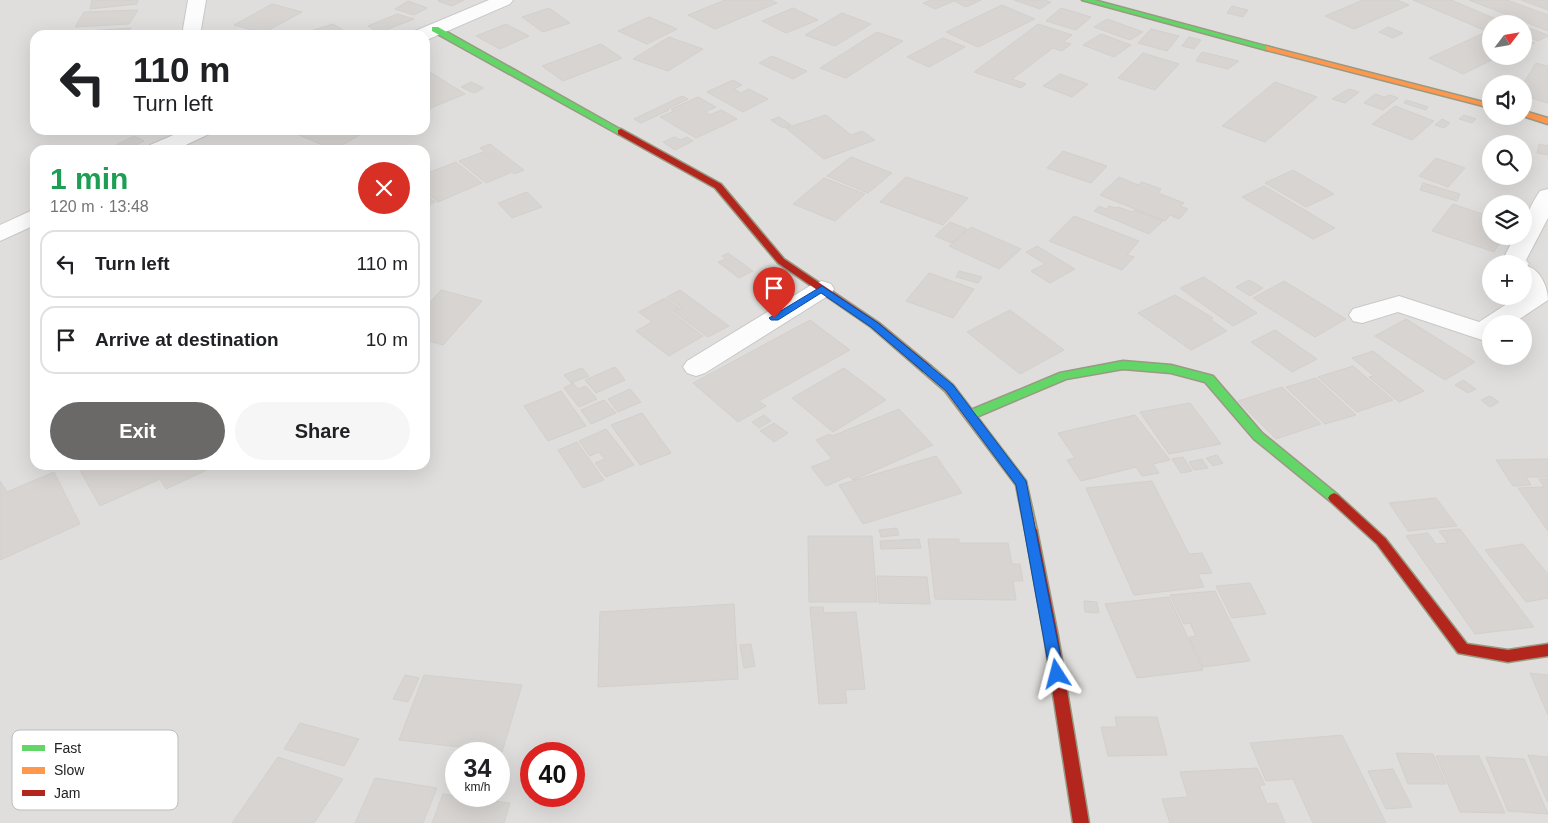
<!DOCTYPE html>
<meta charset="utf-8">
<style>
body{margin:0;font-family:Arial,sans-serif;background:#f6f6f6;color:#202124;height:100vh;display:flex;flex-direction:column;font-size:19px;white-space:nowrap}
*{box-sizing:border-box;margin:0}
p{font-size:16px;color:#757577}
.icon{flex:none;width:28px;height:28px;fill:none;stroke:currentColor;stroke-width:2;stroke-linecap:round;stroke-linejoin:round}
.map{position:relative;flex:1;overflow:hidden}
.details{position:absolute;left:30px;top:145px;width:400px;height:325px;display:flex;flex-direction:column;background:#fff;border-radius:15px;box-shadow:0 5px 20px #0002}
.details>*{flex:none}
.banner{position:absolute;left:30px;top:30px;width:400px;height:105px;border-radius:15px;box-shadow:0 5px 20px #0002;background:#fff;color:#202124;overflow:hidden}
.needle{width:32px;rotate:59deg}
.buttons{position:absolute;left:1482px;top:15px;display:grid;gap:10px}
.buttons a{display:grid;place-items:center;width:50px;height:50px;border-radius:50%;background:#fff;box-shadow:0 5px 20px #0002;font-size:25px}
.speed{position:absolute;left:445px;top:742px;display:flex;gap:10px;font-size:25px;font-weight:700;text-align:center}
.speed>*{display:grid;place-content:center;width:65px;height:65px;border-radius:50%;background:#fff;box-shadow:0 5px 20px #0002;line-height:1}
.speed small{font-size:12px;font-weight:400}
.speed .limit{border:8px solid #d22;background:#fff;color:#111}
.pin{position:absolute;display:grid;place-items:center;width:42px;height:42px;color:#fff;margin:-51px -21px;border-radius:50% 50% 50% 0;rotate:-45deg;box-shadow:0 0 5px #0007}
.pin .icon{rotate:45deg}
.me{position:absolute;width:55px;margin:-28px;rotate:351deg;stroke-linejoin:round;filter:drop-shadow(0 0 4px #0008)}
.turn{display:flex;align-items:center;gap:18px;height:105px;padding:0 20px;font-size:22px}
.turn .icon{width:65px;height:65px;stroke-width:2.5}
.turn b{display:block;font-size:35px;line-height:42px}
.round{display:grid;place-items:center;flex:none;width:52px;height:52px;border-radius:26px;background:#f6f6f6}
.overview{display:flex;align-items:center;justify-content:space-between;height:85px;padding:0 20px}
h1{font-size:30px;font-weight:800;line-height:38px;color:#1e9e55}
.action{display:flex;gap:10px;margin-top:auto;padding:10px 20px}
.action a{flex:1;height:58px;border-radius:30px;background:#6a6968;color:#fff;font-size:20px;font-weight:800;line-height:58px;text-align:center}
.action a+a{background:#f6f6f6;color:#202124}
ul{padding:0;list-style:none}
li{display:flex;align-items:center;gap:15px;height:68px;margin:0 10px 8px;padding:0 10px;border:2px solid #e0e0e0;border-radius:15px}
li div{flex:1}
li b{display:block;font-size:19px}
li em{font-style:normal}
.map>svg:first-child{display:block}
</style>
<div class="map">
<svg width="1548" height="823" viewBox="0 0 1548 823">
<rect width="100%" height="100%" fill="#f0eeeb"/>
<path fill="#dfdedc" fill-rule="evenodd" d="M0,0H1548V823H0ZM1491,24H1524V56H1491ZM35,35H425V130H35ZM1491,84H1524V116H1491ZM1491,144H1524V176H1491ZM35,150H425V465H35ZM1491,204H1524V236H1491ZM1491,264H1524V296H1491ZM1491,324H1524V356H1491ZM456,754H499V796H456ZM531,754H574V796H531Z"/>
<path fill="#d7d4d2" stroke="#d3d0cc" d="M92,0H138L137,4L90,9Z
M441,0H464L452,6L438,1Z
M725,0H771L777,3L715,29L688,15Z
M931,0H981L966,7L954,1L935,9L923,3Z
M1014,0H1044L1051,2L1040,9Z
M1363,0H1397L1409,5L1354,29L1325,16Z
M1413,0H1451L1508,24H1491V33Z
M1469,0H1507L1548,15V31Z
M1521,0H1548V10Z
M408,1L427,8L414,15L395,9Z
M272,4L302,12L263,33L234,25Z
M1002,5L1035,19L978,47L946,32Z
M1232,6L1248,10L1243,17L1227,13Z
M549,8L570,23L543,32L522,17Z
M793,8L818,20L786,33L762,21Z
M1061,8L1091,17L1076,30L1046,21Z
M138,10L129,24L75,27L84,12Z
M842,13L871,24L835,46L805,35Z
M397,14L414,19L378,33L368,26Z
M649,17L677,29L647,44L618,31Z
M1107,19L1143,32L1130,40L1094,27Z
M333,24L348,33L341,35H307L304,33Z
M506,24L529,36L500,49L476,36Z
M1038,24L1072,35L1063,42L1071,44L1062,51L1053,48L1012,79L1026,84L1021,88L974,72Z
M1524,26L1548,35V36L1538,41L1524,36Z
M1388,27L1403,33L1393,38L1379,32Z
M131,28L127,35H44V34Z
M1151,29L1179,36L1167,51L1138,43Z
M360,30L369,35H348Z
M877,32L903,41L846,78L820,68Z
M1484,33L1491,36V56H1500L1463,74L1429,58Z
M1101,34L1131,45L1114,57L1083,45Z
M669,37L703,49L668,71L633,59Z
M1189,37L1201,40L1194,49L1182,46Z
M943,38L965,47L929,67L907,57Z
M1524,38L1535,43L1524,48Z
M601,44L622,58L563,81L542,66Z
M1202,52L1239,61L1228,69L1196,61Z
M1143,53L1179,64L1155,90L1118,78Z
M772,56L807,71L793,79L759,63Z
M1536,63L1548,66V103L1524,96L1523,84Z
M425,69L465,94L426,110Z
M1060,74L1088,84L1072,97L1043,86Z
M733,80L742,85L734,89L741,93L749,89L768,99L743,112L707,92Z
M471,82L484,88L474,93L461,87Z
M1275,82L1317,97L1265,142L1222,126Z
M1349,89L1359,92L1345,103L1332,99Z
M1375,94L1384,97L1390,95L1398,98L1383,110L1364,103Z
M682,96L688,99L667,109L669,110L641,123L634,119Z
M698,97L716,107L705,112L710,115L721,110L737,119L696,138L660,117L674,111L671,109Z
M1406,100L1428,107L1426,110L1404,103Z
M1395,106L1434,121L1412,140L1372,124Z
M826,115L851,135L862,131L875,140L824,159L786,128Z
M1464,115L1476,119L1472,123L1459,119Z
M779,117L791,125L783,128L771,120Z
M1442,119L1450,123L1444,128L1435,125Z
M296,130H368L334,150L292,132Z
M134,136L144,141L126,150H106Z
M675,137L680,140L687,137L693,141L675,150L663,142Z
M490,144L524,170L514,174L480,148Z
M1539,144L1548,146V155L1537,153Z
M1063,151L1107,166L1091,183L1047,168Z
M483,152L510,173L486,183L459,161Z
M851,157L892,173L868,193L827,176Z
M1436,158L1465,168L1448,187L1419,176Z
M456,162L482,183L438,202L425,191V174Z
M1293,170L1334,194L1306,207L1265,183Z
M906,177L968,198L943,225L880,202Z
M1119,177L1138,185L1142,182L1161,189L1158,193L1184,203L1180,206L1188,209L1179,219L1170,215L1165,221L1100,195Z
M824,178L865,194L835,221L793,204Z
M1423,183L1460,194L1457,201L1420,190Z
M1264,186L1335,228L1313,239L1242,197Z
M527,192L542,207L512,218L498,203Z
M425,194L435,202L425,207Z
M1453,204L1491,217V236H1504L1494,252L1432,231Z
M1099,206L1106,209L1109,206L1116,208L1118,207L1132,212L1134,210L1163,221L1149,234L1094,211Z
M1074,216L1139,241L1127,255L1134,257L1122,270L1049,241Z
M950,222L967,229L952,243L935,236Z
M971,227L1021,249L999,269L949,246Z
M1037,246L1075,269L1050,283L1031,271L1045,264L1026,252Z
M728,253L753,271L739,278L718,262L726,259L722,256Z
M959,271L982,277L978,283L956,277Z
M929,273L974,289L953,318L906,301Z
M1204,277L1257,313L1233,326L1180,288Z
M1249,280L1263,288L1250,296L1236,287Z
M1284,281L1346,319L1315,337L1253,298Z
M441,290L482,301L443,345L425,340V308Z
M680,290L729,326L708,337L674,312L682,308L667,297Z
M1175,295L1213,318L1211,320L1227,331L1191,350L1138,313Z
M665,298L679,308L671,312L703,336L669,356L636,331L652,322L639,312Z
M1010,310L1064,350L1020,374L967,332Z
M1406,319L1475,362L1445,380L1375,336Z
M810,320L850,350L759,401L766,406L738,422L693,383Z
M1275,330L1317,359L1292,372L1251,342Z
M1373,351L1424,391L1399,402L1369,377L1374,376L1352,358Z
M1353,366L1393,400L1357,412L1318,377Z
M615,367L625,380L596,393L585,380Z
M582,368L589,376L571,383L564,375Z
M844,368L886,400L833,432L792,398Z
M1316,378L1356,415L1325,424L1286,387Z
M1463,380L1476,389L1468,393L1455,385Z
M573,383L578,389L586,386L597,399L579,407L564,388Z
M1282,387L1321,424L1276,439L1238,401Z
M630,389L641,402L618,412L608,399Z
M561,391L586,426L548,441L524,406Z
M1490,396L1499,402L1490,407L1481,400Z
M604,400L616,413L591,424L581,410Z
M1190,403L1221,444L1169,454L1140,412Z
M899,409L933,445L853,480L849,476L826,486L811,467L832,459L816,440L830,434L832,436Z
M642,413L671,453L640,465L611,425Z
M764,415L771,421L759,428L752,422Z
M1135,415L1170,460L1153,464L1159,473L1142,476L1136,467L1081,481L1067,460L1075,458L1058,433Z
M774,423L788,433L774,442L760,431Z
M606,429L634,465L606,477L595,463L605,459L599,452L590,456L579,441Z
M577,442L604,480L583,488L558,450Z
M1217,455L1223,463L1213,466L1206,458Z
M936,456L962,493L863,524L839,485Z
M1183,457L1192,471L1181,473L1172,459Z
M1202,459L1208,468L1194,470L1189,462Z
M1548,459V477H1526L1531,485L1513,486L1496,460Z
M77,465H209L211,468L166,489L160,479L100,506Z
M54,472L80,524L0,560V481L7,492Z
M1539,479H1548V531L1518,488L1544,487Z
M1152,481L1189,554L1202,553L1212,573L1198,574L1204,587L1134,595L1086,488Z
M1436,498L1457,526L1408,531L1389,503Z
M897,528L899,535L881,537L879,530Z
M1460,529L1534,627L1475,634L1406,536L1428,533L1436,544L1448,543L1439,531Z
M808,536H872L877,602H809Z
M919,539L921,548L881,549L880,541Z
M928,539H959V543H1008L1012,564H1020L1023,581H1013L1016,600L935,599Z
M1523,544L1548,574V598L1526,602L1485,550Z
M877,576L927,577L930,604L879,603Z
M1250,583L1266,614L1232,618L1216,586Z
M1215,591L1250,661L1203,667L1189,637L1196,636L1190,623L1184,624L1170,595Z
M1169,597L1203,670L1137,678L1105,604Z
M1084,601L1097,602L1099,613L1085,612Z
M734,604L738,679L598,687L600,612Z
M810,607H823L824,613L856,612L865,689L845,690L847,703L819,704Z
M751,644L755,666L744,668L740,645Z
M1530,673L1548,675V715Z
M405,675L419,678L408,702L393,699Z
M424,675L522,685L502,752L399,740Z
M1115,717H1157L1167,755L1108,756L1101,727H1117Z
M300,723L359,739L344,766L284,749Z
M1342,735L1386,823H1313L1293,779L1266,781L1250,743Z
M1396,753L1433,754L1446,784H1408Z
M1528,755L1548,757V801H1547Z
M1436,756H1479L1505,813L1460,812Z
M278,757L343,779L314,823H232Z
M1486,757L1524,759L1548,814L1508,811Z
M1257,768L1265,785H1259L1267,804L1277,803L1285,823H1170L1162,799L1188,797L1180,772Z
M1393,769L1412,807L1386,809L1368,771Z
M375,778L437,788L423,823H355Z
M443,794L456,796L510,803L504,823H432Z"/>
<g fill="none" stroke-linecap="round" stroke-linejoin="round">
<g stroke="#c9c8c7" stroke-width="2">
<path id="street" d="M188,0H206L200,35H182Z
M489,0H513L510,4L429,39L425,40V35H413L415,31Z
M185,130H212L209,134L175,150H147L150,145Z
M1548,189V218L1526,260L1529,264L1527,266C1541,270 1548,288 1548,300L1512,324H1491V338L1482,340L1398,312L1362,323L1353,321L1349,315L1353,309L1399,296L1479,322L1519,296H1524L1526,292L1524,289V264H1504L1502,261L1515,236H1524C1524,219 1530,206 1540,191Z
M35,209V225L0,241V225Z
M822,281L831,284L834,289L831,294L705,373L696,376L687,373L683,367L687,361L813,284Z"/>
</g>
<g stroke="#999a82" stroke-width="3">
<path id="fast" d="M1082,0H1094L1273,48L1266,50Z
M432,27H438L625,132L624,134H618L432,31Z
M1123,361L1171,365L1213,376L1262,433L1338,495L1340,498L1338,501H1330L1254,439L1205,382L1171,373L1123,369L1066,379L974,418L970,419L964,415L966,412L1060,373Z"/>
</g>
<g stroke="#999a82" stroke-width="3">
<path id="slow" d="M1266,46L1491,104V108L1266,50Z
M1524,111L1548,118V124L1523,116Z
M927,365L931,366L953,385L1026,481L1037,530L1035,533H1027L1025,530L1016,485L945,391L923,372L922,369L923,366Z"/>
</g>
<g stroke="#999a82" stroke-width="3">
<path id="jam" d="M621,129L721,184L784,259L879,323L931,366L932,369L931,372H923L871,327L778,263L715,188L618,134V130Z
M1334,493L1338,495L1385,538L1467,644L1508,650L1548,644V656L1508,662L1458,653L1377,544L1330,501L1328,498L1330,495Z
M1031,525L1035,527L1037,530L1058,636L1089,823H1073L1044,636L1025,530L1027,527Z"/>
</g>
<use href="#street" fill="#fdfcfc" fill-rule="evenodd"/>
<use href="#fast" fill="#63d668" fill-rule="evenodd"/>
<use href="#slow" fill="#ff974d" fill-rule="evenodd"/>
<use href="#jam" fill="#b3261e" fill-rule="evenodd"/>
</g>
<path fill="#1a73e8" stroke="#114b97" d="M822,286L878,323L953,385L1026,481L1064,674L1062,678H1052L1050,674L1016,485L946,391L871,327L821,293L778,320H771L769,318Z"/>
<rect x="12" y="730" width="166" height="80" rx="8" fill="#fff" stroke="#bdbdbd" stroke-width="1"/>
<rect x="22" y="745" width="23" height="6" fill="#63d668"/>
<rect x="22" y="767" width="23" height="7" fill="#ff974d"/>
<rect x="22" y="790" width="23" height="6" fill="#b3261e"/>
<g font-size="14" fill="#222">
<text x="54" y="753">Fast</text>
<text x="54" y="775">Slow</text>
<text x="54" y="798">Jam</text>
</g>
</svg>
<div class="buttons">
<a><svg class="needle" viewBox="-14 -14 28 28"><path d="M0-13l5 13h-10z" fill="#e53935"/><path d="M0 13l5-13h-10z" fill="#757577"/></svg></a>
<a><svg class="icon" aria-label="sound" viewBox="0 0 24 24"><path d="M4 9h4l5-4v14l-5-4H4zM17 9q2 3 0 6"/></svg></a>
<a><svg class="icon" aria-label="search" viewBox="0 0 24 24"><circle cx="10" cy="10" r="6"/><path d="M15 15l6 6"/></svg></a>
<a><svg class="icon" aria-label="layers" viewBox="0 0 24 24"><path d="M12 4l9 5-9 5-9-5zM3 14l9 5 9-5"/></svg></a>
<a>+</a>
<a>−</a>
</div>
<div class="speed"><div>34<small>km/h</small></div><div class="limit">40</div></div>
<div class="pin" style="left:774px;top:318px;background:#d93025"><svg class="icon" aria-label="arrive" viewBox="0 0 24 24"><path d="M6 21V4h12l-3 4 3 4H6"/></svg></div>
<svg class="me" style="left:1057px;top:674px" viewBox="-20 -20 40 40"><path d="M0-17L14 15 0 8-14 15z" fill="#1a73e8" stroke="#fff" stroke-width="4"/></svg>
<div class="banner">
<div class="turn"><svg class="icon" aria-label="left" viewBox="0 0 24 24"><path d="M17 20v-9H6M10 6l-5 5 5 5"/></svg><div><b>110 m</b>Turn left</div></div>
</div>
<section class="details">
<div class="overview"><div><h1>1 min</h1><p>120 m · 13:48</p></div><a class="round" style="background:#d93025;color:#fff"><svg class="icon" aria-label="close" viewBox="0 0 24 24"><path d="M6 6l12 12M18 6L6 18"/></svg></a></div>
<ul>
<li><svg class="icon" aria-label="left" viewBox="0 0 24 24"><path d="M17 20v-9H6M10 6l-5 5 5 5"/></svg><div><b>Turn left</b></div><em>110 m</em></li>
<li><svg class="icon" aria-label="arrive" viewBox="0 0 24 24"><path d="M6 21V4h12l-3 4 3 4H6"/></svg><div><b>Arrive at destination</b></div><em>10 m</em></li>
</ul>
<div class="action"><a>Exit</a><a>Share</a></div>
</section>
</div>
